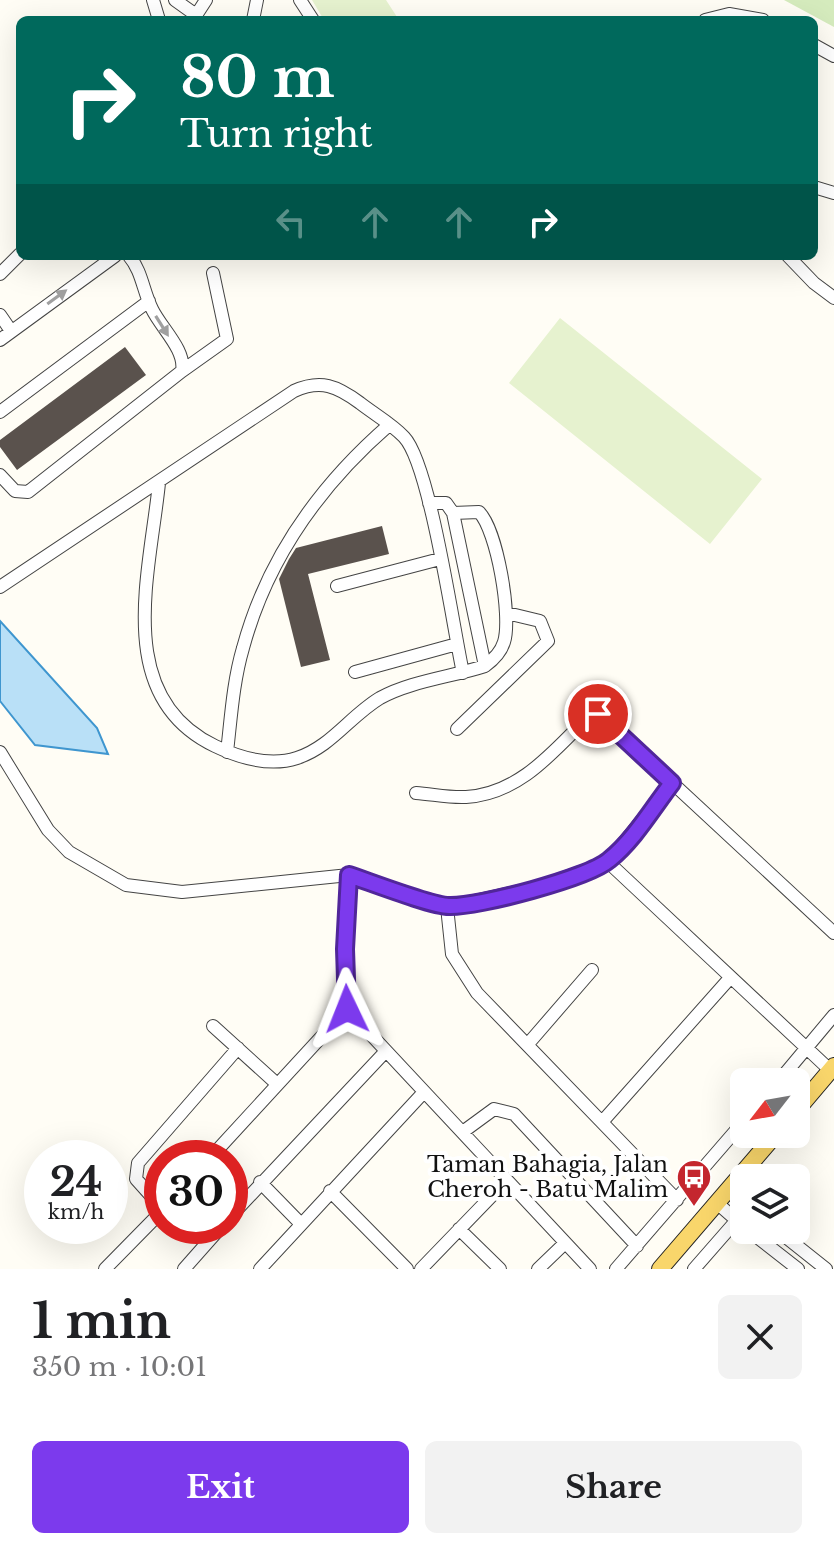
<!DOCTYPE html>
<meta charset="utf-8">
<style>
body{margin:0;font-family:"Libre Baskerville",serif;background:#f2f2f2;color:#202124;height:100vh;display:flex;flex-direction:column;font-size:30px;white-space:nowrap}
*{box-sizing:border-box;margin:0}
p{font-size:26px;color:#757577}
.icon{flex:none;width:44px;height:44px;fill:none;stroke:currentColor;stroke-width:2;stroke-linecap:round;stroke-linejoin:round}
.map{position:relative;height:1269px;overflow:hidden}
.panel{display:flex;flex-direction:column;background:#fff;flex:1}
.panel>*{flex:none}
.hud{position:absolute;left:16px;top:16px;width:802px;height:244px;border-radius:12px;box-shadow:0 8px 32px #0002;background:#00695c;color:#fff;overflow:hidden}
.needle{width:52px;rotate:239deg}
.fabs{position:absolute;left:730px;top:1068px;display:grid;gap:16px}
.fabs a{display:grid;place-items:center;width:80px;height:80px;border-radius:12px;background:#fff;box-shadow:0 8px 32px #0002;font-size:40px}
.speed{position:absolute;left:24px;top:1140px;display:flex;gap:16px;font-size:40px;font-weight:700;text-align:center}
.speed>*{display:grid;place-content:center;width:104px;height:104px;border-radius:50%;background:#fff;box-shadow:0 8px 32px #0002;line-height:1}
.speed small{font-size:20px;font-weight:400}
.speed .limit{border:12px solid #d22;background:#fff;color:#111}
.pin{position:absolute;display:grid;place-items:center;width:68px;height:68px;color:#fff;margin:-34px;border:4px solid #fff;border-radius:50%;box-shadow:0 2px 8px #0007}
.me{position:absolute;width:88px;margin:-44px;rotate:358deg;stroke-linejoin:round;filter:drop-shadow(0 0 6px #0008)}
.turn{display:flex;align-items:center;gap:28px;height:168px;padding:0 32px;font-size:36px}
.turn .icon{width:104px;height:104px;stroke-width:2.5}
.turn b{display:block;font-size:56px;line-height:68px}
.lanes{display:flex;align-items:center;height:76px;padding:0 32px;background:#0003;justify-content:center;gap:40px;direction:ltr}
.lanes .off{opacity:.35}
.round{display:grid;place-items:center;flex:none;width:84px;height:84px;border-radius:12px;background:#f2f2f2}
.headline{display:flex;align-items:center;justify-content:space-between;height:136px;padding:0 32px}
h1{font-size:48px;font-weight:800;line-height:60px}
.primary-button{display:flex;gap:16px;margin-top:auto;padding:16px 32px}
.primary-button a{flex:1;height:92px;border-radius:12px;background:#7c3aed;color:#fff;font-size:32px;font-weight:800;line-height:92px;text-align:center}
.primary-button a+a{background:#f2f2f2;color:#202124}
.map>svg:first-child{display:block}
</style>
<div class="map">
<svg width="834" height="1269" viewBox="0 0 834 1269">
<rect width="100%" height="100%" fill="#fffdf5"/>
<path fill="#d5ebbd" d="M784,0H834V27Z"/>
<path fill="#e6f2cf" d="M312,0H386L399,20H324Z
M560,318L762,479L710,544L509,383Z"/>
<path fill="#b9e0f7" stroke="#3f96cf" stroke-width="2" d="M0,621L97,728L108,754L35,745L0,701Z"/>
<path fill="#5a524d" d="M125,347L146,375L17,470L0,447V440Z
M382,526L389,554L308,574L330,660L301,667L279,579L289,559L296,548Z"/>
<g fill="none" stroke-linecap="round" stroke-linejoin="round">
<g stroke="#444" stroke-width="14">
<path id="minor" d="M153,0L159,20
M175,0L196,15
M300,0L313,20
M193,20L206,0
M253,20L257,0
M705,20L729,14L763,20
M814,45L834,56
M814,187L834,193
M788,256L814,283L834,298
M0,274L20,254
M0,315L11,331
M0,340L115,256
M182,371L227,339L213,273
M0,412L149,301
M0,475L15,491L28,492L182,371C186,350 161,328 152,309C143,291 142,271 129,256
M159,483C150,573 112,697 215,746C240,758 269,767 297,758C331,747 350,716 380,698C411,681 451,677 485,666C493,660 501,652 504,642C512,617 497,530 479,512L453,513
M429,503H446L453,513L485,666
M337,586L440,559
M0,587L294,391C321,379 337,386 360,403C374,414 392,424 404,437C430,464 453,627 463,673
M355,672L457,644
M457,729L548,641L540,621L507,613
M0,752L48,830L69,852L126,885L182,892L349,875L447,907L538,887L608,862L672,783
M227,752C231,718 233,682 243,648C267,559 320,485 389,425
M416,793C432,794 449,798 466,797C519,794 553,752 588,717L598,714L834,933
M608,862L830,1070
M349,875L345,949L347,1009L590,1269
M447,907L452,954L477,993L677,1200
M213,1026L277,1084
M528,1044L592,970
M778,1082L834,1015
M602,1122L730,978
M464,1131L494,1109L514,1114L637,1246
M210,1158L347,1009
M260,1182L300,1223
M330,1191L407,1269
M728,1191L744,1204
M717,1203L742,1225
M162,1208L136,1179L138,1163L238,1048
M230,1217L386,1051
M459,1229L500,1269
M748,1230L798,1269
M777,1230L826,1269
M105,1269L162,1211
M184,1269L222,1226
M260,1269L424,1092
M421,1269L507,1180
M538,1269L564,1244
M616,1269L744,1121
M694,1269L736,1221"/>
</g>
<g stroke="#222" stroke-width="18">
<path id="major" d="M796,1111L834,1066
M660,1269L776,1134"/>
</g>
<use href="#minor" stroke="#fff" stroke-width="12"/>
<use href="#major" stroke="#f9d66b" stroke-width="16"/>
</g>
<defs><path id="oneway-solid" d="M-6-.8H1V-3.2L6.5 0L1 3.2V.8H-6Z" transform="scale(2)"/></defs>
<g fill="#a0a0a0">
<use href="#oneway-solid" transform="translate(57 297) rotate(-36)"/>
<use href="#oneway-solid" transform="translate(162 326) rotate(58)"/>
</g>
<g fill="none" stroke-linecap="round" stroke-linejoin="round">
<g stroke="#51269a" stroke-width="20">
<path id="route" d="M347,1009L345,949L349,875C370,882 432,906 449,906C478,907 588,878 609,860C634,840 652,809 672,783L598,714"/>
</g>
<use href="#route" stroke="#7c3aed" stroke-width="14"/>
</g>
<defs>
<g id="bus-pin" transform="scale(1.8)"><path d="M0 17L-7.5 6A9.5 9.5 0 1 1 7.5 6Z" fill="#c4262e" stroke="#fff"/><path d="M-5-6H5V4H4V6H2V4H-2V6H-4V4H-5ZM-3.5-4V0h7V-4ZM-3.5 1.2v1.5H-2V1.2ZM2 1.2v1.5H3.5V1.2Z" fill="#fff"/></g>
</defs>
<g fill-rule="evenodd">
<use href="#bus-pin" x="694" y="1177"/>
</g>
<g text-anchor="middle" stroke-width="8" stroke-linejoin="round" paint-order="stroke">
<g font-size="22" fill="#111" stroke="#fff" text-anchor="end">
<text x="668" y="1172">Taman Bahagia, Jalan<tspan x="668" dy="25">Cheroh - Batu Malim</tspan></text>
</g>
</g>
</svg>
<div class="fabs">
<a><svg class="needle" viewBox="-14 -14 28 28"><path d="M0-13l5 13h-10z" fill="#e53935"/><path d="M0 13l5-13h-10z" fill="#757577"/></svg></a>
<a><svg class="icon" aria-label="layers" viewBox="0 0 24 24"><path d="M12 4l9 5-9 5-9-5zM3 14l9 5 9-5"/></svg></a>
</div>
<div class="speed"><div>24<small>km/h</small></div><div class="limit">30</div></div>
<div class="pin" style="left:598px;top:714px;background:#d93025"><svg class="icon" aria-label="arrive" viewBox="0 0 24 24"><path d="M6 21V4h12l-3 4 3 4H6"/></svg></div>
<svg class="me" style="left:347px;top:1009px" viewBox="-20 -20 40 40"><path d="M0-17L14 15 0 8-14 15z" fill="#7c3aed" stroke="#fff" stroke-width="4"/></svg>
<div class="hud">
<div class="turn"><svg class="icon" aria-label="right" viewBox="0 0 24 24"><path d="M7 20v-9h11M14 6l5 5-5 5"/></svg><div><b>80 m</b>Turn right</div></div>
<div class="lanes"><svg class="icon off" aria-label="left" viewBox="0 0 24 24"><path d="M17 20v-9H6M10 6l-5 5 5 5"/></svg><svg class="icon off" aria-label="ahead" viewBox="0 0 24 24"><path d="M12 20V5M6 11l6-6 6 6"/></svg><svg class="icon off" aria-label="ahead" viewBox="0 0 24 24"><path d="M12 20V5M6 11l6-6 6 6"/></svg><svg class="icon" aria-label="right" viewBox="0 0 24 24"><path d="M7 20v-9h11M14 6l5 5-5 5"/></svg></div>
</div>
</div>
<section class="panel">
<div class="headline"><div><h1>1 min</h1><p>350 m · 10:01</p></div><a class="round"><svg class="icon" aria-label="close" viewBox="0 0 24 24"><path d="M6 6l12 12M18 6L6 18"/></svg></a></div>
<div class="primary-button"><a>Exit</a><a>Share</a></div>
</section>
